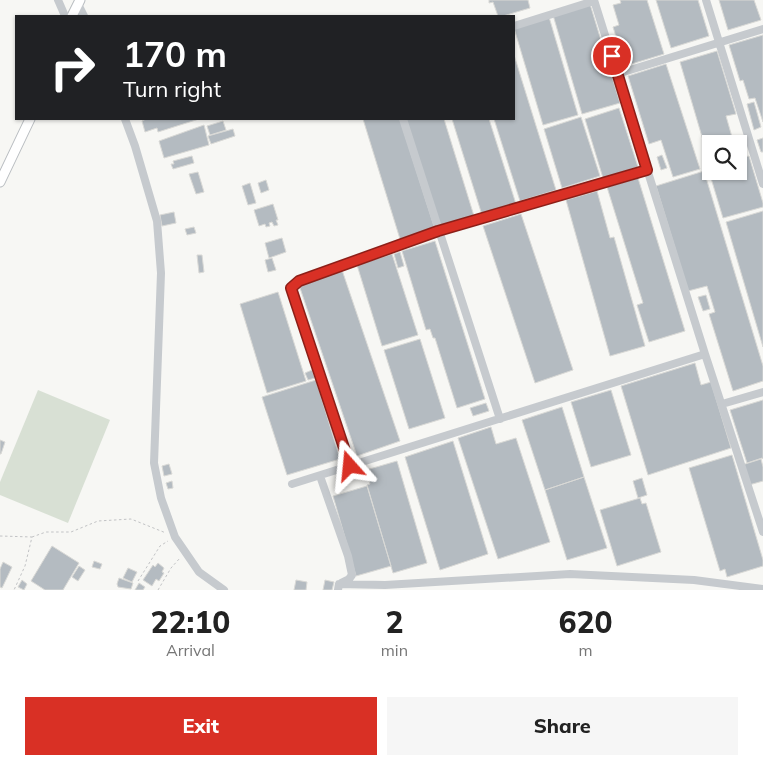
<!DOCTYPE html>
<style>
body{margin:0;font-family:Mulish,sans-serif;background:#f6f6f6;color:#222;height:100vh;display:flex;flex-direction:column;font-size:19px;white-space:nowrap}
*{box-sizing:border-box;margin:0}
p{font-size:16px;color:#767676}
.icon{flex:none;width:28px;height:28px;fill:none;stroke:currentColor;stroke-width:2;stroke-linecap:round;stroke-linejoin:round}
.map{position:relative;height:590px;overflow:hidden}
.side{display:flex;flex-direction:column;background:#fff;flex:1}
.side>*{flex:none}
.top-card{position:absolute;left:15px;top:15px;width:500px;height:105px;border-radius:0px;box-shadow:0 1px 4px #0004;background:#202124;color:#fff;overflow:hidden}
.buttons{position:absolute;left:702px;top:135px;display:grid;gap:10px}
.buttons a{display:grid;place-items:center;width:45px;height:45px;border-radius:0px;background:#fff;box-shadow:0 1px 4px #0004;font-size:25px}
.pin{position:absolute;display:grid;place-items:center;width:42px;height:42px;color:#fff;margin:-21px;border:2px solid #fff;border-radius:50%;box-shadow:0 1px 5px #0007}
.me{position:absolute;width:55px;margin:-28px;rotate:342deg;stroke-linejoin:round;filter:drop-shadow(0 0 4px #0008)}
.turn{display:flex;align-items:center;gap:18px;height:105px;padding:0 25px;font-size:22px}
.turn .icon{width:65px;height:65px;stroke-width:2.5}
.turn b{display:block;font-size:35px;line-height:42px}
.eta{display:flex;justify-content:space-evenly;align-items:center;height:85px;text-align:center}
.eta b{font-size:30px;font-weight:800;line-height:35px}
.button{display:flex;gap:10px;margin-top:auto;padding:10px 25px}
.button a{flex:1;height:58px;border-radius:0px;background:#d93025;color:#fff;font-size:20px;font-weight:800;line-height:58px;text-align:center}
.button a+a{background:#f6f6f6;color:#222}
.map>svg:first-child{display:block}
</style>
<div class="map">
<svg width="763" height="590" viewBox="0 0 763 590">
<rect width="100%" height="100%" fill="#f7f7f4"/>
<path fill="#d8e0d4" d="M38,390L110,420L68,523L0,495V482Z"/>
<path fill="#b4bbc1" stroke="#d9d9d6" d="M489,0H528L530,8L503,16H498L493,2L489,3Z
M620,0H647L664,54L625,66L613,27L619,25L613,5L621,3Z
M656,0H698L709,36L671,48Z
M719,0H754L761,20L728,30Z
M590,4L620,103L582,114L553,15Z
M549,17L578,115L543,125L514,28Z
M763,35V122L755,98L749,99L743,80L740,81L729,45Z
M717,51L736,114L726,116L734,144H711V171H739V158L749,156L763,203V207L723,218L707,165L710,164L680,62Z
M514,55L556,190L520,201L494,119H514Z
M666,64L700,169L673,177L661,140L649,144L628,76Z
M754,102L761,127L754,130L747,104Z
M619,108L638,167L603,178L585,119Z
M581,117L600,176L562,188L544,129Z
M146,119H199L158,132L157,128L145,132L142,121Z
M363,119H400L435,229L400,239Z
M406,119H444L474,216L439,226Z
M452,119H489L516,204L482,215Z
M223,121L226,130L210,135L207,126Z
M204,125L209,145L164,158L159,141Z
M233,129L235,136L211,144L208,136Z
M763,138V152H761L757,140Z
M662,155L667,168L661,170L657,157Z
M192,156L194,163L173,169L171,164H174L173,161Z
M704,171L763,366V381L733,391L709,314L715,312L707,286L688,291L656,186Z
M198,172L204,192L196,194L189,174Z
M638,178L685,331L649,342L637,305L643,303L607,187Z
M266,180L269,190L261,193L258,183Z
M250,183L256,203L248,205L242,186Z
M597,191L610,238L614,237L645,346L610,356L566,200Z
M273,204L278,220H276L278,225L274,226L272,222L269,223L270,226L266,227L265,224L259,226L254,210Z
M763,211V347L726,222Z
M174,212L176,223L162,226L160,215Z
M521,214L573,370L535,383L483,226Z
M194,227L196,233L187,235L185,229Z
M282,238L286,252L269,258L265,243Z
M435,241L485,399L457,408L435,338H433L430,329L426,330L402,251Z
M400,252L404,266L398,268L394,254Z
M392,254L418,335L382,346L357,265Z
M197,255H202L204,272L199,273Z
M272,258L276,270L268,272L265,260Z
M342,270L400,441L357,456L299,285Z
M278,292L306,381L267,393L240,304Z
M706,295L710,309L703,311L698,297Z
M420,339L445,418L409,429L384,350Z
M695,363L701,385L711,382L731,448L648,475L621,386Z
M312,370L315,378L308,380L305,373Z
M316,380L340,459L287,475L262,397Z
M611,390L631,455L591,467L571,402Z
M763,400V459L762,458L747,463L730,410Z
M486,403L489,411L473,416L470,408Z
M562,407L584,477L545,490L522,420Z
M491,427L496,444L516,438L550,542L498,559L458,438Z
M0,440L5,442L1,454H0Z
M453,441L488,554L440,570L405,457Z
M732,455L763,560V566L727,577L725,569L720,571L689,468Z
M761,459L763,467V481L749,485L742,465Z
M397,461L427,563L393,573L367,485L370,484L366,470Z
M169,464L172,474L164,476L162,466Z
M584,477L607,548L567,560L545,490Z
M642,478L647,495L638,498L633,481Z
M172,481L173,488L168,489L166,483Z
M367,486L391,566L356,576L333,496Z
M640,498L642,504L646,503L661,552L617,566L600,510Z
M52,546L79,563L63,590H45L31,581Z
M94,561L102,564L100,569L92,567Z
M3,562L12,567L2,588L0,587V569Z
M158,563L164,568L162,572L164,573L159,581L156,579L152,586L143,580L153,565L155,567Z
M79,566L85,570L78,581L72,577Z
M128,568L137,572L132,582L123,578Z
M119,578L133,583L131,589L118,587L117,584Z
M22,580L27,584L24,590L18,587Z
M296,580L307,582L306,590H294Z
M325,580L334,582L332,590H323Z
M139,583L145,587L143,590H135Z"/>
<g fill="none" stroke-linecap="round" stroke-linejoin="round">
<g stroke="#b9bdc1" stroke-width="11">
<path id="major" d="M72,16L80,0
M0,182L30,119"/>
</g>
<path stroke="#c2c3c5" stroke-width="1" stroke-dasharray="2.5 2.5" stroke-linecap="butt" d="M0,536L32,537L25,566L14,590
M32,537L46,532H71L98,521L131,519L166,533
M138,581L160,546L168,541
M158,590L171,568L180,558"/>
<path stroke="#c6cace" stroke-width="8" d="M58,0L65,16
M594,0L705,354L763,532
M706,0L763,184
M78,4L84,16
M514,26L594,1
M617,74L763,29
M125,119L135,146L157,221L161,273L154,463L161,498L175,537L199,572L224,590
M403,119L500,419
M722,404L763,392
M350,466L291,288L299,281L438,231L647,170
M320,476L348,556L352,575L349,579L341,583
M292,484L705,354
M338,590L339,584L385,585L570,574L694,580L763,589"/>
<use href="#major" stroke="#fff" stroke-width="9"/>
</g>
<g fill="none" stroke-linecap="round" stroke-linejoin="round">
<g stroke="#8d1f18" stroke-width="12">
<path id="route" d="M350,466L291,288L299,281L438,231L647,170L612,56"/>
</g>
<use href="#route" stroke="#d93025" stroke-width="9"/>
</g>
</svg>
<div class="buttons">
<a><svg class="icon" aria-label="search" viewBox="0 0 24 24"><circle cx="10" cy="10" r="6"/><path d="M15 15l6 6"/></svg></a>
</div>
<div class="pin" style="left:612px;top:56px;background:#d93025"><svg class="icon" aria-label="arrive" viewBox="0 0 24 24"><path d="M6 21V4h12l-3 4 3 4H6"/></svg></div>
<svg class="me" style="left:350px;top:466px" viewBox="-20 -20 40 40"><path d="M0-17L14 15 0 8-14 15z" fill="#d93025" stroke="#fff" stroke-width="4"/></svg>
<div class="top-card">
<div class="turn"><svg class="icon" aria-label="right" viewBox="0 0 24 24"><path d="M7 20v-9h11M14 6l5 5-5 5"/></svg><div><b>170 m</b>Turn right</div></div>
</div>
</div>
<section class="side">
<div class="eta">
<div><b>22:10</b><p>Arrival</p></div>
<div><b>2</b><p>min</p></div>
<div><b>620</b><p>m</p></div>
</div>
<div class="button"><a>Exit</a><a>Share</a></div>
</section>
